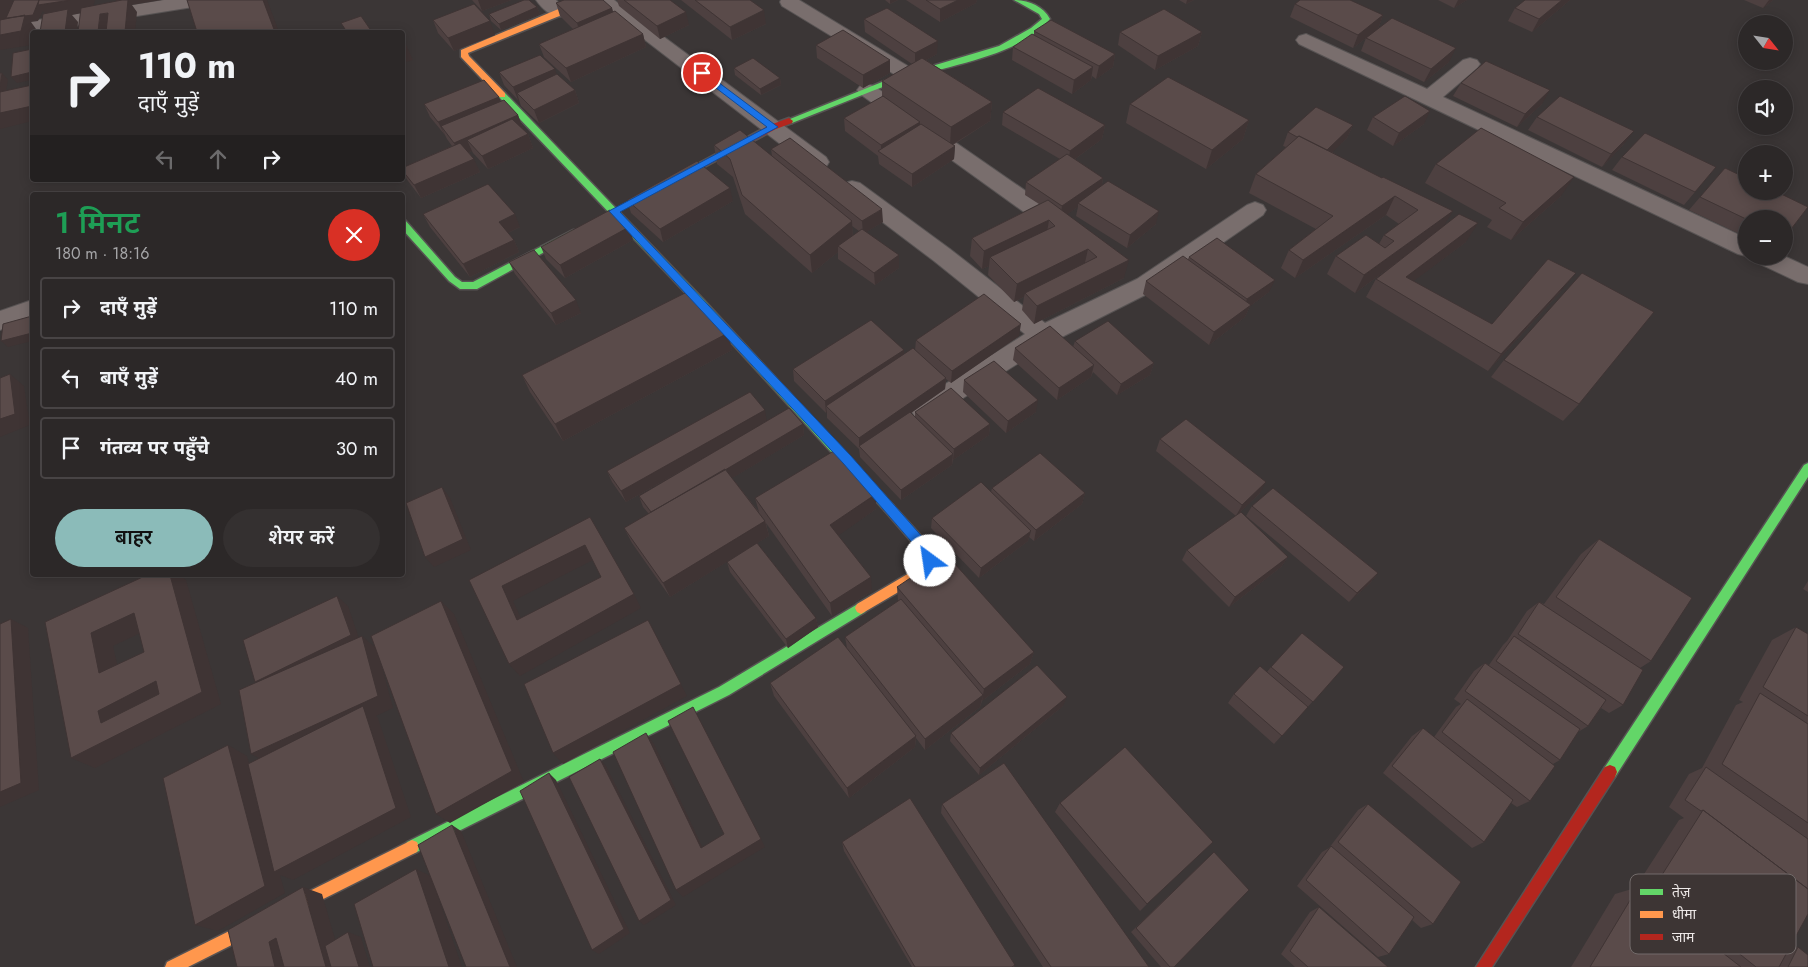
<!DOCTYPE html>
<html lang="hi">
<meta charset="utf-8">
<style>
body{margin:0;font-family:Jost,"Noto Sans Devanagari",sans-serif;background:#343030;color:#f1f3f6;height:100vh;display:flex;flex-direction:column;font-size:19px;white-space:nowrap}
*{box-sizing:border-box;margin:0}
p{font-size:16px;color:#a6a6a8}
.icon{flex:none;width:28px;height:28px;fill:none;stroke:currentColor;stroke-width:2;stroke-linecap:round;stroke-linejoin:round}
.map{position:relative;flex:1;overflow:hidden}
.panel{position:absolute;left:30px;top:192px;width:375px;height:385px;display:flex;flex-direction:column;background:#2c2828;border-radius:5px;box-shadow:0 2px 12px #0003,0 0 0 1px #484445}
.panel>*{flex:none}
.top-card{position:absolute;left:30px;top:30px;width:375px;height:152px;border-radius:5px;box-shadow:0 2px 12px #0003,0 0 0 1px #484445;background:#2c2828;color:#f1f3f6;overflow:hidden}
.needle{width:32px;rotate:120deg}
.tools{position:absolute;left:1738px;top:15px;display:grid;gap:10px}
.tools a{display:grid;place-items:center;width:55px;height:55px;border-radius:50%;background:#2c2828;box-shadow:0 2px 12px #0003,0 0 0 1px #484445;font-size:25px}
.pin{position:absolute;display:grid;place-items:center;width:42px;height:42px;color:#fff;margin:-21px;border:2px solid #fff;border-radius:50%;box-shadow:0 1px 5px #0007}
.me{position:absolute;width:55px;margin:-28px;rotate:329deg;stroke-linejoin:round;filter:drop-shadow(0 0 4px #0008)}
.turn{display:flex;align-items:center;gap:18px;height:105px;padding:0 25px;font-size:22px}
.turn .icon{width:65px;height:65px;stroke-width:2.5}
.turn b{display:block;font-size:35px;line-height:42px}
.lanes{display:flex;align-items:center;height:48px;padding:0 25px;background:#0003;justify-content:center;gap:25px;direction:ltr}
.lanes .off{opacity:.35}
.round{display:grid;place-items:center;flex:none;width:52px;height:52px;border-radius:26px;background:#343030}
.summary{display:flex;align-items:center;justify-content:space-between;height:85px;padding:0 25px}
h1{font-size:30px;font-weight:600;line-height:38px;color:#1e9e55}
.button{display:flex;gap:10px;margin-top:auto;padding:10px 25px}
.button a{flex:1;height:58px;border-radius:30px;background:#8bbbb9;color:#111;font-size:20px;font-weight:600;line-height:58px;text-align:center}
.button a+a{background:#343030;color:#f1f3f6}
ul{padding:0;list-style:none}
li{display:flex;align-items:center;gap:15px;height:62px;margin:0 10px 8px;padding:0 15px;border:2px solid #484445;border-radius:5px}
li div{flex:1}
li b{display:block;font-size:19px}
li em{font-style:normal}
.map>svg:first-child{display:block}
</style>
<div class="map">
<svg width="1808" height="967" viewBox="0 0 1808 967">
<rect width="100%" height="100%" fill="#3b3636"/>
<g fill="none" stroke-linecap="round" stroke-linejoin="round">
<g stroke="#575353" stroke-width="2">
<path id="street" d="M164,0H208L206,4L199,6L0,38V26Z
M536,0H556L568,12L566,16C553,19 543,10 536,0Z
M593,0H614L826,157L829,162L826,167L818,169L810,167Z
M781,0H799L916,71L919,75L916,79L909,81L902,79L782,6L780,2Z
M1306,34L1427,89L1463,60L1470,58L1477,60L1480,64L1477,68L1443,97L1746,238V256L1738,254L1299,44L1296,40L1299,36Z
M867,84L874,86L1072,223L1075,229L1072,235L1064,237L1056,235L860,94L857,90L860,86Z
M852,181L860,183L950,249L1045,323L1137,279L1247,205L1255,202L1263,205L1266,210L1263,215L1153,291L1052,342L933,417L924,420L915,417L911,410L915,403L1025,334L934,261L844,193L841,188L844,183Z
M1752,256H1784L1808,267V284L1798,282L1756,262Z
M32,300V318L0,330V311Z"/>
</g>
<g stroke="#575353" stroke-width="3">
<path id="fast" d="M1014,0C1028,0 1043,6 1050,19C1017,58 946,65 899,81C863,94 828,109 792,123H786L785,121L892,78L999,46L1031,28L1042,19L1039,14Z
M502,92L505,93L703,299L893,505L895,508L893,511L889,513L885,511L697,305L499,97V93Z
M402,219L405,220L455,277L462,282H473L573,230H579L581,232L477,289H460L449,281L402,229Z
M1808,463V477L1615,777L1610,779L1605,777L1603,772L1605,767L1804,465Z
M861,602L865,604L867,608L865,612L729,695L417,852L412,854L407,852L405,847L407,842L719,687Z"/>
</g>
<g stroke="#575353" stroke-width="3">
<path id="slow" d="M587,0H599L468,53L469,56L505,93V97H499L461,57V50L556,10Z
M889,503L893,505L933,549L936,561L929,574L861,614L857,612L855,608L857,604L921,566L924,561L923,555L885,511L883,508L885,505Z
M412,840L417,842L419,847L417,852L188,967H165L167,962Z"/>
</g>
<g stroke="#575353" stroke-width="3">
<path id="jam" d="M789,118L793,121L792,123L776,129L672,184H666L664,182L770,125Z
M1610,765L1615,767L1617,772L1615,777L1492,967H1476L1605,767Z"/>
</g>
<use href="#street" fill="#796e6d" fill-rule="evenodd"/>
<use href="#fast" fill="#63d668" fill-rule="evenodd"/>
<use href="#slow" fill="#ff974d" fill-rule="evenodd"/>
<use href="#jam" fill="#b3261e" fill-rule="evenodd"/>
</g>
<path fill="#4d4040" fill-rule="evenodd" d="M472,0H511L482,11Z
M617,0H670L689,25L660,39L619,6Z
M681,0H750L766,24L732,40Z
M885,0H898L890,4Z
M906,0H977L976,3L940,22Z
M1179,0H1194L1186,4Z
M1438,0H1467L1454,8Z
M1570,0L1532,32L1508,21L1515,8Z
M1744,0H1773L1763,8Z
M556,3L612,8L613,12L643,34L646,47L571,82L544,57L539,44L573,29L560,16Z
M1295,4L1383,15L1378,29L1353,48L1290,17Z
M537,7L540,14L501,30L491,21L489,14Z
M864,19L937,54L926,60L992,102L990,121L953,145L955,146L954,159L912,187L879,164L878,156L845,131L844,118L882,97V81L912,64L865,32Z
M433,20L495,35L454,51L438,33Z
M1034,31L1115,54L1113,67L1096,79L1092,76L1091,80L1072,94L1012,60L1013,47L1034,35Z
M1120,32H1202L1198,46L1155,70L1118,45Z
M1366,38L1449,62L1424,82L1361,51Z
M816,45L890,60V73L863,88L817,58Z
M734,68L780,78L781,85L761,95L735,75Z
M499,72L556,74L575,90L579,103L539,123L521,106L519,100H518L504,85Z
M1461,83L1542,104L1517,127L1453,96Z
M501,101L518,115L523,129H522L528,134L533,148L488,169L473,153L472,151L469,152L480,172L421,198L408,181L402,171V168L452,146L447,139L445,135L430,117L424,104Z
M1130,104L1249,120L1243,139L1206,169L1126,123Z
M1003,112L1105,125L1102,139L1075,159L1103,178L1102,185L1156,224L1127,248L1076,216L1078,207L1067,214L1124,278L1034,324L1022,310L1024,297L1014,302L988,275L989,266L982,269L970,256L972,238L1039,204L1025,195L1026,182L1060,159L1002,125Z
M1373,117L1424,124L1393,146L1367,130Z
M1537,117L1624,144L1602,167L1528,130Z
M1353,125L1347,138L1332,152L1444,226L1466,242L1413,281L1492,324L1561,291L1488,371L1366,297L1376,279L1400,260L1355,293L1327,274L1336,256L1379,244L1384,235L1399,224L1386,215L1295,278L1281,268L1289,250L1316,229L1249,193L1256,174L1286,147L1283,146L1288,132Z
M714,145L772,156L771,149L883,222L866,232L899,268L875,285L838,259V252L812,273L745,214L733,177L717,164ZM852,226L859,231L853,236Z
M1622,157L1716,167L1684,205L1612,170Z
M1436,164L1561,196L1511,240L1487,227L1492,220L1425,183Z
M1725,168L1808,207L1784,239V219H1746V237L1689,210Z
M627,200L733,201L663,242L631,213Z
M423,214L520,227L508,233L514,240L519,252L470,277L430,227Z
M629,227L633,240L565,278L546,259L541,247Z
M1189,257L1269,292L1250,306L1245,317L1209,345L1143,294L1146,281L1188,259Z
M509,262L581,313L556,325L515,274Z
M728,333L732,350L563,441L530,392L522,375Z
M1019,336L951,383L946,379L945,389L911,413L915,417V412L990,424L989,435L953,460L952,465L901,500L860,457L859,449L827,418V413H826L794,381L793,369L904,354L915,350L916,340Z
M1075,341L1154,363L1150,375L1117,395L1093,372L1091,377L1057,400L1013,360L1015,348L1073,347Z
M1504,360L1579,404L1563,421L1491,377Z
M964,380L1036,412L1006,433L963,392Z
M767,421L803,424L804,435L732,478L759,512L755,498L876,509L838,535L872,591L832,616L766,523L769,536L757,543L816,618L818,627L788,648L730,572L727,562L741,553L670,597L632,543L624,528L649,514L643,507L639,496L704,458L626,502L612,482L607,471Z
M1160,439L1260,493L1236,516L1156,451Z
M992,488L1085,493L1082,504L1034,541L1029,537L1028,541L979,578L931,528L932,518L991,492Z
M1252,506L1378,573L1370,583L1349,602L1246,516Z
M1599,539L1651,661L1640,668L1623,705L1609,713L1601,708L1588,726L1578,732L1560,760L1553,764L1530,801L1517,807L1511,803L1484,842L1472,848L1383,773L1412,736L1423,728L1434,737L1456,707L1461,704L1454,699L1474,671L1485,663L1489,665L1503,645L1507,641L1527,611L1539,602L1544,604L1581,554Z
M1187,550L1288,557L1281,567L1229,607L1182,560Z
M1808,581V592L1803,589Z
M897,587L1034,652L1030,664L982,701L980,707L925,750L916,738L915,747L849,798L774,696L770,683L847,648L845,637L898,601Z
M1796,627L1808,634V914L1789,949L1798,947L1808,967H1571L1615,894L1635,888L1679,820L1684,818L1669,807L1689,774L1702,768L1736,705L1743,702L1739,700L1772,640Z
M1271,667H1344L1274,744L1228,703L1234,694L1267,672Z
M1063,706L979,775L950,741L951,733Z
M1060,803L1147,904L1140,911L1055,812Z
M942,804L1149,967H1043L941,813Z
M1368,804L1433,924L1421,928L1412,920L1389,954L1378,957L1297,886L1322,852L1329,848L1358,810Z
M842,842L1015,965L1014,967H912L844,851Z
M1214,852L1174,967H1161L1131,932Z
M1319,907L1388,967H1295L1281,954L1310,912Z"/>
<path fill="#3f3434" d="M0,0H12L14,2L39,0H95L92,11L72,15L78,22L77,32H65L48,18L43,11L38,21L31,22L36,29L35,32H32V45L0,50Z
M115,0H162L132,5L137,12L135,32H125L120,7Z
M263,0H267L279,32H275Z
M478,0H511L482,11Z
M890,0H898L890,4Z
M958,0H977L976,3L940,22V9Z
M1187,0H1194L1186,4Z
M1458,0H1467L1454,8Z
M1562,0H1570L1532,32L1539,19Z
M1769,0H1773L1763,8Z
M537,7L540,14L501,30L499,24Z
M612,8L615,21L581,36L577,23Z
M764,10L766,24L732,40L730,27Z
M686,12L689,25L660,39L657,26Z
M108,13L109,32H98L100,14Z
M1383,15L1378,29L1353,48L1358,35Z
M490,21L495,35L454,51L448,38Z
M1202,32L1198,46L1155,70L1158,56Z
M643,34L646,47L571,82L566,68Z
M938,41L937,54L915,66V53Z
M407,47L413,60L402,63V48Z
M1456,48L1449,62L1424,82L1431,69Z
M1115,54L1113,67L1096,79L1099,66Z
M890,60V73L863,88V75Z
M1093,67L1091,80L1072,94L1074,80Z
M555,69L559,82L517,93L519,100H518L513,87Z
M32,72V80L17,83L11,77Z
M2,73L8,80L4,103L0,104V87Z
M780,78L781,85L761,95L760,89Z
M575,90L579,103L539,123L534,110Z
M1550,90L1542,104L1517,127L1525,114Z
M499,97L504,110L441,126L445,135L438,122Z
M992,102L990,121L950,146L951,127Z
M32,106V121L0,129V113Z
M1430,111L1424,124L1393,146L1399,133Z
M518,115L523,129L476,149L467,140L472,151L460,156L454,143Z
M1249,120L1243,139L1206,169L1212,150Z
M920,122V135L881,153V145Z
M1105,125L1102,139L1068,164L1070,151Z
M1353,125L1347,138L1320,164L1325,151Z
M1634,131L1624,144L1602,167L1611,154Z
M528,134L533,148L488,169L482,156Z
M955,146L954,159L912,187V174Z
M474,159L480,172L421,198L414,185Z
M1574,177L1561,196L1511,240L1523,222Z
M1103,178L1101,191L1078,203V207L1060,219L1062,206Z
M730,188L733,201L663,242L660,229Z
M1395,196L1386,215L1295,278L1303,260Z
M882,209L883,222L863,234L862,221Z
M1159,211L1156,224L1127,248L1130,235Z
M1453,211L1442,229L1355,293L1364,275Z
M515,214L520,227L504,235L499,222Z
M1049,220L1046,239L990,257L989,266L982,269L984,251Z
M852,221L853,240L838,246V252L812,273L810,255Z
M1478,223L1466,242L1399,292L1406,277Z
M629,227L633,240L565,278L560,265Z
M514,240L519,252L470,277L463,264Z
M1088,249L1084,267L1025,293L1024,297L1014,302L1017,284Z
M899,255V268L875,285L874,273Z
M1129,260L1124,278L1034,324L1037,306Z
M1576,273L1561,291L1488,371L1501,354Z
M1275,280L1269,292L1250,306L1245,317L1209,345L1214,332L1242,311L1247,299Z
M576,300L581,313L556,325L551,313Z
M1021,324L1019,336L951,383L952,371Z
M32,333V341L8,347L1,341Z
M728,333L732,350L563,441L555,424Z
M904,350V362L826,406L827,413H826L825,401Z
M1154,363L1150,375L1117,395L1121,384Z
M1094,365L1091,377L1057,400L1059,388Z
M10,374L24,386L30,425L0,437V419Z
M946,378L945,389L861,448L859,446V438Z
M1038,400L1036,412L1006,433L1008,421Z
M765,410L767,422L626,502L621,491Z
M803,424L804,435L656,524L651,513Z
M990,424L989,435L953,460L954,449Z
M953,454L952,465L901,500V490Z
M1266,482L1260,493L1236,516L1242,505Z
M442,487L450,498L471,550L434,567L425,557Z
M1085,493L1082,504L1034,541L1036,530Z
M876,494V509L832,540L830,525Z
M765,521L769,536L670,597L663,583Z
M1031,531L1028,541L979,578L981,568Z
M585,545L593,560L513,601L528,633L517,620L502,586Z
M1288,557L1281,567L1229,607L1235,597Z
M1378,573L1370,583L1349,602L1357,593Z
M170,575H180L186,580L221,704L95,768L71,758L101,723L98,711L156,681L202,692Z
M871,577L872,591L832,616L830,603Z
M634,594L641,608L520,676L509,664Z
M337,596L348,606L361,644L267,690L255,682Z
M441,601L454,614L524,782L450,823L436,814Z
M134,613L155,626L113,646L122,686L99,673L91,633Z
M816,618L818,627L788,648L786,639Z
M11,619L28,628L39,790L0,807V792Z
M648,620L687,696L563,764L553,753Z
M362,636L377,649L393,708L376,716L378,718L411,817L293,880L280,875L285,893L218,931L195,925L228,745L247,756L278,870L270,764L251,754Z
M1034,652L1030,664L982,701L984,689Z
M983,695L980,707L925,750V739Z
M1067,697L1063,706L979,775L980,768Z
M646,733L654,744L707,857L701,848Z
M916,736L915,747L849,798L847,788Z
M600,759L606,766L676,905L644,925L639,921Z
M549,773L556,780L630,933L599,954L592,950Z
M452,825L461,831L517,967H510Z
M761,839L765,847L683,897L676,890Z
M416,869L431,876L462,967H449Z
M303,887L322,894L343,967H326Z
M348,932L361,937L370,967H359Z
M276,938L294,967H275L269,942Z"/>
<path fill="#5a4b4a" stroke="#3f3434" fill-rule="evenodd" d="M14,0H39L33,15L6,18Z
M39,0H71L38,5Z
M122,0H128L125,32H106L108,13L100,14L98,32H78L81,8Z
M187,0H263L275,32H197Z
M524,0H529L537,7L499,24L489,14Z
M564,0H603L612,8L577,23L556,3Z
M624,0H670L686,12L657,26Z
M695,0H750L764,10L730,27Z
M926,0H958L940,9Z
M1300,0H1350L1383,15L1358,35L1295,4Z
M1525,0H1562L1539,19L1515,8Z
M474,4L490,21L448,38L433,20Z
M887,8L938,41L915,53L864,19Z
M68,9L65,32H40L43,14Z
M1164,9L1202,32L1158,56L1120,32Z
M615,11L643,34L566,68L539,44Z
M25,15L21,31L0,35V20Z
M361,16L372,32H347L341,23Z
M1392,18L1456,48L1431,69L1366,38Z
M1051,20L1115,54L1099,66L1034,31Z
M843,30L890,60L863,75L816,45Z
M1032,34L1093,67L1074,80L1013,47Z
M402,40L407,47L402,48Z
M32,49V72L11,77L13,53Z
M540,55L555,69L513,87L499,72Z
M753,58L780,78L760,89L734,68Z
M922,58L992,102L951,127L882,81Z
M1486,61L1550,90L1525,114L1461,83Z
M0,73H2L0,87Z
M557,74L575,90L534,110L517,93Z
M1168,77L1249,120L1212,150L1130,104Z
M484,80L499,97L438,122L424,104Z
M32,85V106L0,113V92Z
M1038,88L1105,125L1070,151L1003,112Z
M883,96L920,122L881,145L844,118Z
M1405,96L1430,111L1399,133L1373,117Z
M1560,96L1634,131L1611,154L1537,117Z
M504,100L518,115L454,143L441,126Z
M1316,107L1353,125L1327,150L1299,136L1297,137L1288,132Z
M512,119L528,134L482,156L467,140Z
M921,124L955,146L912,174L878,151Z
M1481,128L1574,177L1523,222L1499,208L1506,203L1436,164Z
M740,130L852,221L810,255L742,195L730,159L714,145Z
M1645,133L1716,167L1695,192L1622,157Z
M1299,136L1382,178L1383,177L1453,211L1364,275L1336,256L1366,235L1385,248L1394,241L1384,235L1418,210L1395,196L1303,260L1289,250L1333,216L1256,174Z
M790,138L882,209L862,221L771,149Z
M460,143L474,159L414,185L402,170V168Z
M1067,154L1103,178L1062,206L1026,182Z
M697,161L730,188L660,229L627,200Z
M1725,168L1746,178V191H1775L1808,207L1785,237H1784V219H1746L1700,197Z
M1108,181L1159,211L1130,235L1078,203Z
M488,184L515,214L499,222L514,240L463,264L423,214Z
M1048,200L1129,260L1037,306L1025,293L1097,257L1088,249L1017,284L990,257L1055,226L1049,220L984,251L972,238Z
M610,210L629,227L560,265L541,247Z
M1459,214L1478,223L1406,277L1492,324L1548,259L1576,273L1501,354L1376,279Z
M862,229L899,255L874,273L838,246Z
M1217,238L1275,280L1247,299L1189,257Z
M534,250L576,300L551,313L509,262Z
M1183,256L1251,305L1214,332L1146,281Z
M1582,273L1654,312L1579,404L1504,360Z
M691,290L728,333L555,424L522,375Z
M984,294L1021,324L952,371L916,340Z
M32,316V333L1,341L3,324Z
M871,320L904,350L825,401L793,369Z
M1108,321L1154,363L1121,384L1075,341Z
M1050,326L1094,365L1059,388L1015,348Z
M913,348L946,378L859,438L826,406Z
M994,361L1038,400L1008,421L964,380Z
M10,374L15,414L0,419V378Z
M951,388L990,424L954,449L915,412Z
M750,392L765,410L621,491L607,471Z
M789,408L803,424L725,470L651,512L639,496Z
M910,412L953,454L901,490L859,446Z
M1186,419L1266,482L1242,505L1160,439Z
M837,449L876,494L830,525L871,577L830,603L755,498Z
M1040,453L1085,493L1036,530L992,488Z
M725,469L765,521L663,583L624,528Z
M981,482L1031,531L981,568L932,518Z
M442,487L463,539L425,557L406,503Z
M1273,488L1378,573L1357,593L1252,506Z
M1241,512L1288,557L1235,597L1187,550Z
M590,517L634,594L509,664L469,580ZM585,545L601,577L517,620L502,586Z
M1599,539L1692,598L1651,661L1556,597Z
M757,543L816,618L786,639L727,562Z
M946,554L1034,652L984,689L897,587Z
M147,575H170L202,692L71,758L45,622ZM134,613L144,652L99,673L91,633ZM156,681L159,694L101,723L98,711Z
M337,596L351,635L255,682L243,640Z
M901,599L983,695L925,739L845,637Z
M441,601L512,771L436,814L371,636Z
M1539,602L1643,670L1623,705L1518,634Z
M11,619L21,783L0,792V624Z
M648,620L681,684L553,753L524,684Z
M1796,627L1808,634V716L1763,687Z
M1302,633L1344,667L1313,702L1271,667Z
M362,636L378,696L251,754L239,690Z
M1514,636L1606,700L1588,726L1496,661Z
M838,637L916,736L847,788L770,683Z
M1485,663L1580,729L1560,760L1465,691Z
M1037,665L1067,697L980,768L951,733Z
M1260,666L1308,707L1282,736L1234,694Z
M1760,693L1808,724V823L1722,764Z
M1467,699L1555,766L1530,801L1442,732Z
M363,706L396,808L274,872L248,764Z
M693,707L761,839L676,890L613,752L646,733L701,848L724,834L668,721Z
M1423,728L1513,800L1484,842L1392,766Z
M228,745L265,886L195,925L163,778Z
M1125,747L1213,842L1147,904L1060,803Z
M600,759L671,900L639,921L569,777Z
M1004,763L1149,967H1051L942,804Z
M1706,767L1808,839V889L1703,810L1701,811L1685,800Z
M549,773L624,929L592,950L520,791Z
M910,798L1015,965L1012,967H915L842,842Z
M1368,804L1461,882L1433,924L1338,842Z
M1703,810L1808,889V914L1779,967H1756L1655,886Z
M452,825L510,967H466L418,845Z
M1331,846L1414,917L1389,954L1306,880Z
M1214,852L1249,890L1174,967H1170L1136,928Z
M416,869L449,967H373L354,904Z
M303,887L326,967H284L276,938L269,942L275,967H237L228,930Z
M1638,887L1741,967H1590Z
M1319,907L1388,967H1308L1290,951Z
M348,932L359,967H331L325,946Z
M1798,947L1808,955V967H1788Z"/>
<path fill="#1a73e8" stroke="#114b97" d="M702,70L778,127L620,212L851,456L933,549L936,561L934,565L930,567L926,565L923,555L843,463L609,211L767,127L699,75V71Z"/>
<rect x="1630" y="874" width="166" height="80" rx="8" fill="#3d3534" stroke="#726b6a" stroke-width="1"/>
<rect x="1640" y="889" width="23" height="6" fill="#63d668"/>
<rect x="1640" y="911" width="23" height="7" fill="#ff974d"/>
<rect x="1640" y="934" width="23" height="6" fill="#b3261e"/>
<g font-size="14" fill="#eee9e8">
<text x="1672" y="897">तेज़</text>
<text x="1672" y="919">धीमा</text>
<text x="1672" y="942">जाम</text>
</g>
</svg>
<div class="tools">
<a><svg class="needle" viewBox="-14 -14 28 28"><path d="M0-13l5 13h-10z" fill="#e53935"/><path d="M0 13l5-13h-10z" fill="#a6a6a8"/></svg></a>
<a><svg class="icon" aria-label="sound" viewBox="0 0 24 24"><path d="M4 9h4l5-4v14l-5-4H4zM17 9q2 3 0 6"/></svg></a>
<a>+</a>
<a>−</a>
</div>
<div class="pin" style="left:702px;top:73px;background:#d93025"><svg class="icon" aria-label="arrive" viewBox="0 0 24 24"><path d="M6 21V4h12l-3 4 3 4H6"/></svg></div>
<svg class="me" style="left:930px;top:561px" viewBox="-20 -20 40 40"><circle r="19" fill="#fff"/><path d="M0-13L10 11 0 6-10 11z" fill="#1a73e8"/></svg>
<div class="top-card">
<div class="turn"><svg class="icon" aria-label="right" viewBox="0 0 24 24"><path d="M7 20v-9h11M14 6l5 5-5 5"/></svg><div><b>110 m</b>दाएँ मुड़ें</div></div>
<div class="lanes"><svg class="icon off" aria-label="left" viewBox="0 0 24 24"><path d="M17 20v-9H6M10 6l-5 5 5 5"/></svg><svg class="icon off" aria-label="ahead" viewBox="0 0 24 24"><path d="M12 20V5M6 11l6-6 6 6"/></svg><svg class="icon" aria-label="right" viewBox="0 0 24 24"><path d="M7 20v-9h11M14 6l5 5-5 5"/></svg></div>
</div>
<section class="panel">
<div class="summary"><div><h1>1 मिनट</h1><p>180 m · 18:16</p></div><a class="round" style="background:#d93025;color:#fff"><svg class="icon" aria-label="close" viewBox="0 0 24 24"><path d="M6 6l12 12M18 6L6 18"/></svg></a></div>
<ul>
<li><svg class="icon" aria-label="right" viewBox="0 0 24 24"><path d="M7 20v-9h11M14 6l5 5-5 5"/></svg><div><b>दाएँ मुड़ें</b></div><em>110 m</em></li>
<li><svg class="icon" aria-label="left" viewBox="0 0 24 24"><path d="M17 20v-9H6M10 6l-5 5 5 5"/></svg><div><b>बाएँ मुड़ें</b></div><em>40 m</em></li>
<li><svg class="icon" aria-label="arrive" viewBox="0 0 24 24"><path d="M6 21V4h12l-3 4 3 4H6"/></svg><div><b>गंतव्य पर पहुँचे</b></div><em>30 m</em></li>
</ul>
<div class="button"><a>बाहर</a><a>शेयर करें</a></div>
</section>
</div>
